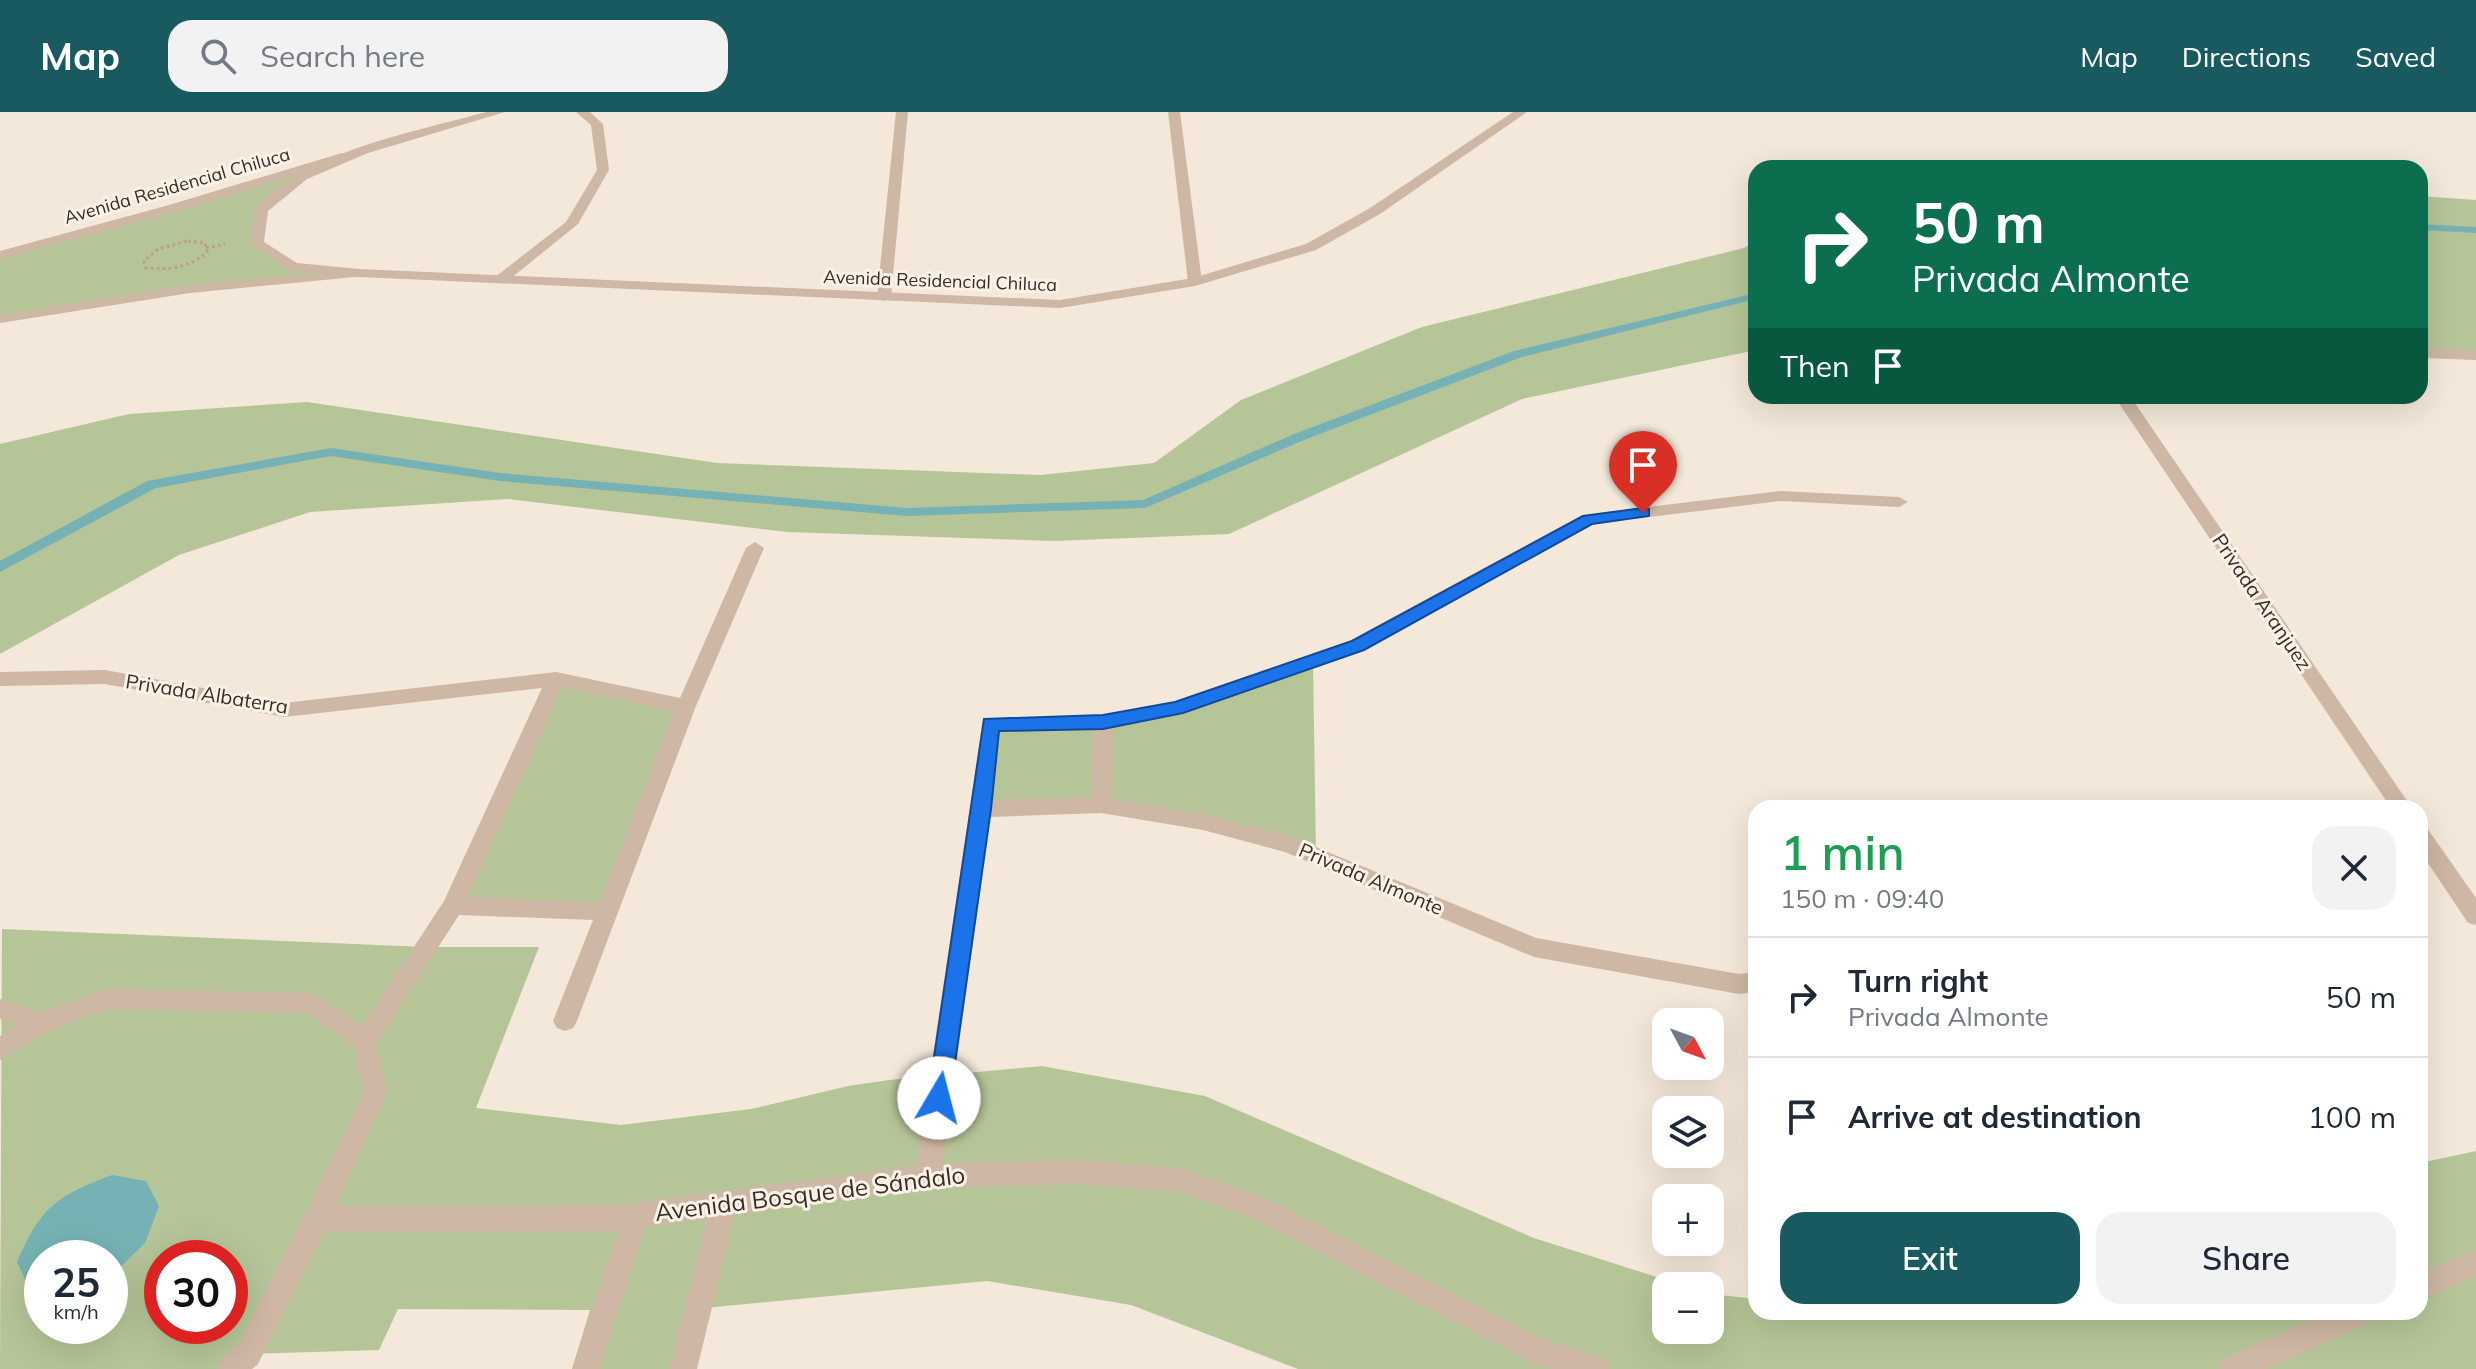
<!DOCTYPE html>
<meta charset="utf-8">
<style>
body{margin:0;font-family:Mulish,sans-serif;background:#f2f2f3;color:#1f2937;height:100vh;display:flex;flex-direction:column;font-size:30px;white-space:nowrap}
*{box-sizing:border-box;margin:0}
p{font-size:26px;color:#747a83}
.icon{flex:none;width:44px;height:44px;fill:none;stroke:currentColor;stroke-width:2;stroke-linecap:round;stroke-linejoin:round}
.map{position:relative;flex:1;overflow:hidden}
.side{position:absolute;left:1748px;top:688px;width:680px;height:520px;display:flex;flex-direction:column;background:#fff;border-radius:24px;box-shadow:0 8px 32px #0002}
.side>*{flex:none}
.guide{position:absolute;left:1748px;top:48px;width:680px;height:244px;border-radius:24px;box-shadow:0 8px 32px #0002;background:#0b6e4f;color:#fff;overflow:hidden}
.needle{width:52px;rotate:131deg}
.tools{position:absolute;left:1652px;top:896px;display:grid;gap:16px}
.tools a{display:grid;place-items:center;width:72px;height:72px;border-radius:16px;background:#fff;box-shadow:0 8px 32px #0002;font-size:40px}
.speed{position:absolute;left:24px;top:1128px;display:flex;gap:16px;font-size:40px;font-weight:700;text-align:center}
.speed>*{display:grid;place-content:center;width:104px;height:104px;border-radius:50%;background:#fff;box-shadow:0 8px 32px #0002;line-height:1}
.speed small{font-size:20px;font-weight:400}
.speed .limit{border:12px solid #d22;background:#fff;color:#111}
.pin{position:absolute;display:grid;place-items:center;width:68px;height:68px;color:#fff;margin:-82px -34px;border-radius:50% 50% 50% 0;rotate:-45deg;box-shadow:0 0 8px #0007}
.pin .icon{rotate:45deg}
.me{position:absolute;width:88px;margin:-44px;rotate:8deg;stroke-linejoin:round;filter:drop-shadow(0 0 6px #0008)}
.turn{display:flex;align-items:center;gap:28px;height:168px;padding:0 32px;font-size:36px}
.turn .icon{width:104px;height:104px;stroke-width:2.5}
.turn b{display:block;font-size:56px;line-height:68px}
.then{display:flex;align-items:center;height:76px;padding:0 32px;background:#0003;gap:16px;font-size:30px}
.round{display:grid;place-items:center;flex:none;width:84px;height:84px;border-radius:24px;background:#f2f2f3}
.headline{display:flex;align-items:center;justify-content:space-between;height:136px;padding:0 32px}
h1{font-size:48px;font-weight:600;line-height:60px;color:#1e9e55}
.button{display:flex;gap:16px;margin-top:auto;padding:16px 32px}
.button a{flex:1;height:92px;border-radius:24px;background:#185a5f;color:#fff;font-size:32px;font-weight:600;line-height:92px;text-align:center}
.button a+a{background:#f2f2f3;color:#1f2937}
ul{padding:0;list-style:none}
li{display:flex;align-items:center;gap:24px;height:120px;padding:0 32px;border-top:2px solid #e0e1e3}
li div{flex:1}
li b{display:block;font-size:30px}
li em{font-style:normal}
header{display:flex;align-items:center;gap:48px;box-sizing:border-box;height:112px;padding:0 40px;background:#185a5f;color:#fff}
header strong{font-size:38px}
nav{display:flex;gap:44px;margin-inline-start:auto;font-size:28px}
.search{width:560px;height:72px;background:#f2f2f3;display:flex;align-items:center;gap:20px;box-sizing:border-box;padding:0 28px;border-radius:24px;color:#747a83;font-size:30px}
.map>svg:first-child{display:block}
</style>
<header>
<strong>Map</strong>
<div class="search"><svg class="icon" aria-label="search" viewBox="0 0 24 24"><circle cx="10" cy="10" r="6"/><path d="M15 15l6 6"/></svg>Search here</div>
<nav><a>Map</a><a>Directions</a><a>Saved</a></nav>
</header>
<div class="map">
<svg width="2476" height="1257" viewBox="0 0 2476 1257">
<rect width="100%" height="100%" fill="#f4e8da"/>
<path fill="#b6c598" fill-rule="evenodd" d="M364,38L302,64L262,97L257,131L293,155L360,161L190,177L0,207V143Z
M2420,84L2476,88V243L2420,241Z
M1756,129V238L1522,287L1229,422L1055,429L787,420L507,387L310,400L179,443L0,542V332L129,302L307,290L717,351L1040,363L1154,351L1241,288L1422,215L1744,136Z
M1313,549L1316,745L1101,693L981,697L990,612L1103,610L1176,597Z
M556,567L686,594L607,799L453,794Z
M2,817L425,835H539L476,996L621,1013L751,997L848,974L889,968L1042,954L1205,984L1534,1126L1685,1174H1666V1218H1710V1182L1756,1187V1200H2420V1051L2476,1039V1257H1298L1131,1193L987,1169L705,1196L688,1257H572L590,1198L398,1197L379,1238L248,1242L231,1257H0ZM42,1146H110V1214H42ZM162,1146H230V1214H162Z"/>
<path fill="#76b2b5" d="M112,1063L146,1069L159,1094L145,1131L110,1165V1146H42V1180L30,1178L17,1150C41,1095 56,1084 112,1063Z"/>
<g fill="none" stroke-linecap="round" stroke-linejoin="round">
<path fill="#76b2b5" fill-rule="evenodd" d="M2420,112L2476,115V121L2420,118Z
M1756,181V187L1522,245L1304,328L1145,396L907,404L500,369L331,344L156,376L0,460V449L147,369L331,336L500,361L907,396L1143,388L1294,322L1514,239Z"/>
<path stroke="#baa18e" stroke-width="3" stroke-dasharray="3 3" stroke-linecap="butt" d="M188,129L205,131L207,140C190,156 169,158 146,156L144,149L158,137Z
M206,136L225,132"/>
<path fill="#ceb7a4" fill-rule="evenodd" d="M576,0H590L603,12L609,58L578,112L505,171H495V165L566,110L597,58L591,13Z
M896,0H908L891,185L884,189L877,185Z
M1168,0H1180L1202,170L1195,174L1188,170Z
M342,41L348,45L346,48L179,99L0,147V139L169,93Z
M360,157L365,158V164L190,181L0,211V203L190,173Z
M2420,236L2476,238V248L2420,246Z
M2114,284H2130L2412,696H2391Z
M1781,379L1899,385L1908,390L1899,395L1781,389L1592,412L1365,538L1183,602L1113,616L1112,687L1203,702L1289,724L1536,826L1739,862L1756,860V880L1739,882L1534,845L1285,740L1203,718L1101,701L990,705L941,1064L937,1073L928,1076L919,1073L915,1064L983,607L1103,603L1174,590L1351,528L1582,403ZM1093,618L1091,685L992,688L999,619Z
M755,430L764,436L696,594L577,909L573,916L565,919L557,916L553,909L593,808L459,803L373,936L365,939L357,936L353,928L444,789L542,576L284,605L105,572L0,574V560L105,558L284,591L556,560L680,586L746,436ZM562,575L674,599L600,790L468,785Z
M2420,714L2427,716L2476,786V813L2468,811L2420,739Z
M0,887L51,903L55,910L51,917L43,920L0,907Z
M724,1079L733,1083L737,1092L697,1257H669L711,1092L715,1083Z
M636,1090L645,1094L649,1103L600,1257H572L623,1103L627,1094Z"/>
<path fill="#ceb7a4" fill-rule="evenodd" d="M486,0H505L368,41L307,67L268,99L264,130L297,151L360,157L1060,188L1193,166L1306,132L1370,96L1513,0H1527L1380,102L1316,138L1195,174L1060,196L360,165L288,158L250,131C252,121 251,103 258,95C302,40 419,19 486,0Z
M108,877L311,881L373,920L387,980L336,1094L619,1093L928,1052L1079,1048L1179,1056L1267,1087L1543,1227L1606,1247L1610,1257H1551L1538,1253L1252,1106L1179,1080L1079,1072L928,1076L619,1119L324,1120L258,1252L252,1257H217L221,1247L238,1232L308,1098L363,980L354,934L307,901L108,897L51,918L0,948V924L35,903Z
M2476,1138V1164L2420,1187V1161Z
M2330,1200H2375L2371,1210L2265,1257H2219L2223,1247Z"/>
</g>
<path fill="#1a73e8" stroke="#114b97" stroke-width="2" d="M1643,396L1649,397V404L1592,412L1364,538L1183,601L1103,617L999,619L991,697L950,986L947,994L939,997L931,994L928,986L984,607L1103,603L1175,590L1352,529L1583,404Z"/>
<g text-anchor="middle" stroke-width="6" stroke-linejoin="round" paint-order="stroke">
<g font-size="18" fill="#392c27" stroke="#fbf2e7">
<text transform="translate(177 74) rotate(-16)" y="6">Avenida Residencial Chiluca</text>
<text transform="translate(940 169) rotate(2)" y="6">Avenida Residencial Chiluca</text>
</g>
<g font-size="20" fill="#392c27" stroke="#fbf2e7">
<text transform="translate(2262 490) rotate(56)" y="7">Privada Aranjuez</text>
<text transform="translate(207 582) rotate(9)" y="7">Privada Albaterra</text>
<text transform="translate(1371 767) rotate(23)" y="7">Privada Almonte</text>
</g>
<g font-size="24" fill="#392c27" stroke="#fbf2e7">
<text transform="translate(810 1082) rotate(-7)" y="8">Avenida Bosque de Sándalo</text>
</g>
</g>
</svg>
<div class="tools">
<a><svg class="needle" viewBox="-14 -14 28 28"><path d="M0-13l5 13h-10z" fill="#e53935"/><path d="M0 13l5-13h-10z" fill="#747a83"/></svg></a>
<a><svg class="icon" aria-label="layers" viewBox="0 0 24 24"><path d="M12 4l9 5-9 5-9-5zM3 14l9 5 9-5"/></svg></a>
<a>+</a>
<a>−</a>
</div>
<div class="speed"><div>25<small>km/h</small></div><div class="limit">30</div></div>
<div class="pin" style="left:1643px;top:401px;background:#d93025"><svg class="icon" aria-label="arrive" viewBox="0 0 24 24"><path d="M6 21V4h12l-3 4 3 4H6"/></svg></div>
<svg class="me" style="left:939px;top:986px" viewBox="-20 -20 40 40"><circle r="19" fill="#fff"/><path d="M0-13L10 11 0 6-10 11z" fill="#1a73e8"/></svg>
<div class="guide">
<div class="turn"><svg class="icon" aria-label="right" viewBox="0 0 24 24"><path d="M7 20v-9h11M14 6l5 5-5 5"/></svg><div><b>50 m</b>Privada Almonte</div></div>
<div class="then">Then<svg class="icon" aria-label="arrive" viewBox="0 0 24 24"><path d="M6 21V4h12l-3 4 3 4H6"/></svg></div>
</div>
<section class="side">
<div class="headline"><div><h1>1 min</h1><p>150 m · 09:40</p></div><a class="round"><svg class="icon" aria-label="close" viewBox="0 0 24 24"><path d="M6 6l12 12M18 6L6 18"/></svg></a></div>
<ul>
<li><svg class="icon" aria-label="right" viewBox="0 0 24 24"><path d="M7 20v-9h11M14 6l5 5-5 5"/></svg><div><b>Turn right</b><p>Privada Almonte</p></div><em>50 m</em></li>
<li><svg class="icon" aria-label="arrive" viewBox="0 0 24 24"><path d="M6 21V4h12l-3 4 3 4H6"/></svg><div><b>Arrive at destination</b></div><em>100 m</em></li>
</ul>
<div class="button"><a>Exit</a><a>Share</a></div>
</section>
</div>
